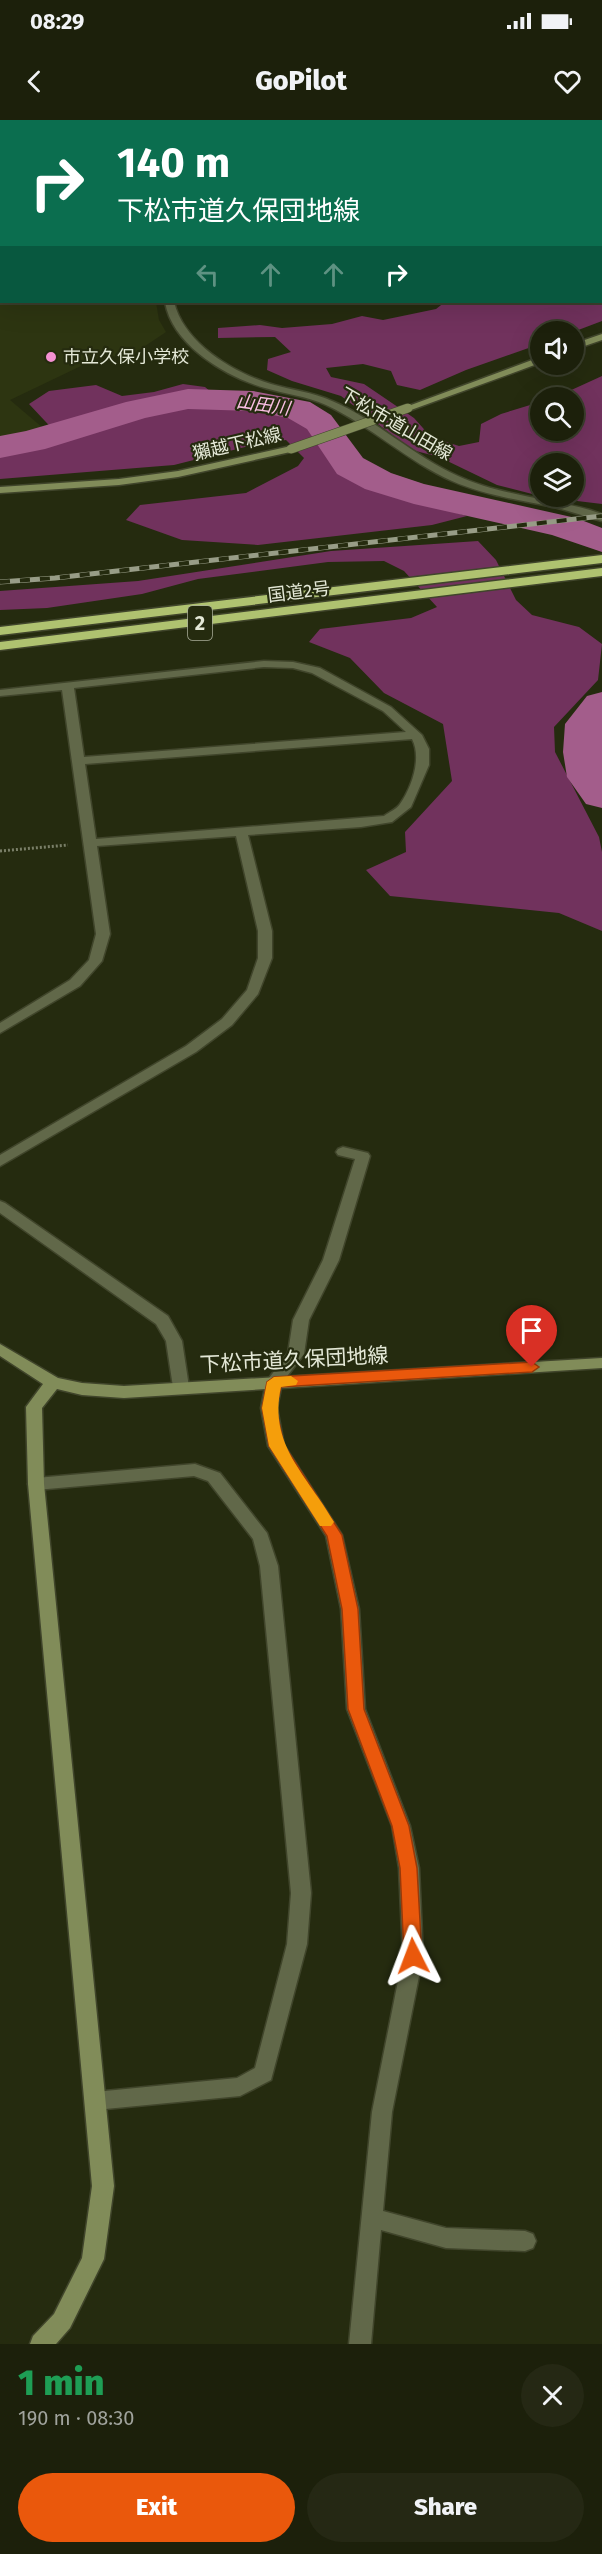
<!DOCTYPE html>
<meta charset="utf-8">
<style>
body{margin:0;font-family:"Fira Sans","Noto Sans JP",sans-serif;background:#252814;color:#f1f3f6;height:100vh;display:flex;flex-direction:column;font-size:22px;white-space:nowrap}
*{box-sizing:border-box;margin:0}
p{font-size:20px;color:#a0a39d}
.icon{flex:none;width:33px;height:33px;fill:none;stroke:currentColor;stroke-width:2;stroke-linecap:round;stroke-linejoin:round}
.map{position:relative;height:2224px;overflow:hidden}
.panel{display:flex;flex-direction:column;background:#1c200b;flex:1}
.panel>*{flex:none}
.guide{position:absolute;left:0px;top:0px;width:603px;height:183px;box-shadow:0 6px 24px #0002,0 0 0 2px #3a3e2c;background:#0b6e4f;color:#fff;overflow:hidden}
.controls{position:absolute;left:530px;top:201px;display:grid;gap:12px}
.controls a{display:grid;place-items:center;width:54px;height:54px;border-radius:50%;background:#1c200b;box-shadow:0 6px 24px #0002,0 0 0 2px #3a3e2c;font-size:30px}
.pin{position:absolute;display:grid;place-items:center;width:51px;height:51px;color:#fff;margin:-62px -26px;border-radius:50% 50% 50% 0;rotate:-45deg;box-shadow:0 0 6px #0007}
.pin .icon{rotate:45deg}
.me{position:absolute;width:66px;margin:-33px;rotate:357deg;stroke-linejoin:round;filter:drop-shadow(0 0 4px #0008)}
.turn{display:flex;align-items:center;gap:21px;height:126px;padding:0 18px;font-size:27px}
.turn .icon{width:78px;height:78px;stroke-width:2.5}
.turn b{display:block;font-size:42px;line-height:51px}
.lanes{display:flex;align-items:center;height:57px;padding:0 18px;background:#0003;justify-content:center;gap:30px;direction:ltr}
.lanes .off{opacity:.35}
.round{display:grid;place-items:center;flex:none;width:63px;height:63px;border-radius:32px;background:#252814}
.overview{display:flex;align-items:center;justify-content:space-between;height:102px;padding:0 18px}
h1{font-size:36px;font-weight:800;line-height:45px;color:#1e9e55}
.action{display:flex;gap:12px;margin-top:auto;padding:12px 18px}
.action a{flex:1;height:69px;border-radius:36px;background:#ea580c;color:#fff;font-size:24px;font-weight:800;line-height:69px;text-align:center}
.action a+a{background:#252814;color:#f1f3f6}
.status{display:flex;justify-content:space-between;align-items:center;height:42px;padding:0 30px;background:#1c200b;direction:ltr}
.status svg{height:16px;fill:currentColor}
header{display:flex;justify-content:space-between;align-items:center;height:78px;padding:0 18px;background:#1c200b;font-size:27px;font-weight:800}
.map>svg:first-child{display:block}
</style>
<div class="status"><b>08:29</b><svg viewBox="0 0 49 12"><path d="M0 12V9h3v3zM5 12V6h3v6zM10 12V3h3v9zM15 12V0h3v12zM26 1h20v11H26zM47 4h2v5h-2z"/></svg></div>
<header><svg class="icon" aria-label="back" viewBox="0 0 24 24"><path d="M15 5l-7 7 7 7"/></svg>GoPilot<svg class="icon" aria-label="heart" viewBox="0 0 24 24"><path d="M12 20l-8-8c-3-5 5-10 8-4 3-6 11-1 8 4z"/></svg></header>
<div class="map">
<svg width="602" height="2224" viewBox="0 0 602 2224">
<rect width="100%" height="100%" fill="#252b0f"/>
<path fill="#2d3511" d="M0,152L2,182H156L159,200L166,212L127,238L104,235L10,280L43,308L0,320Z"/>
<path fill="#71325d" d="M311,0H580L315,2Z
M602,146V201L573,212H540V224L466,250L420,270L397,265L391,251L363,244L326,248L331,257L364,264L414,298L431,317L459,326L479,322L481,304L501,294L540,282V310H573V278L556,277L602,256V384L544,377L573,376V344H540V376L497,365L439,337L412,330L341,276L292,261L267,250L268,239L291,232L275,217L218,218V208L260,205L282,208L332,204L362,196L383,200L436,189L445,182H602Z
M183,264L205,267L223,282L294,297L315,310L335,343L356,363L467,396L432,405L258,425L182,420L126,400L140,385L246,373L298,346L304,338L286,320L257,324L174,345L0,359V329L60,317L29,284L49,271L96,265L122,276L154,272Z
M478,421L496,440L516,480L532,495L579,507L602,524L598,560L554,607L555,632L599,717L602,732V811L559,793L390,776L366,750L406,732L405,712L452,661L443,604L384,573L350,538L309,522L320,509L411,498L437,487L404,451L384,441L328,442L198,459L142,474L47,488L0,490V471L138,461L331,431Z"/>
<g fill="none" stroke-linecap="round" stroke-linejoin="round">
<path fill="#a35d8b" fill-rule="evenodd" d="M188,269L253,271L310,282L331,295L363,338L391,353L424,364L576,398L602,408V432L552,415L414,384L365,369L337,354L307,309L288,298L253,291L188,289L145,298L45,329L0,338V316L26,311L126,282Z
M602,572V688L586,684L567,657L563,632L565,604L587,576Z"/>
<g stroke="#40452b" stroke-width="3">
<path id="street" d="M178,0H186V2H178Z
M0,103H2V109H0Z
M165,182H174C184,223 232,252 271,264C291,270 313,272 332,281C377,300 413,336 458,356C499,375 547,378 590,390L602,394V401C586,397 570,391 554,387C519,380 484,375 452,361C407,341 371,306 326,285C307,276 285,274 265,268C226,257 172,225 165,182Z
M264,541L293,542L320,548L391,587L422,615L429,629V645L411,687L392,702L361,707L248,715L272,811V838L258,874L232,905L196,932L0,1046V1035L186,926L222,899L247,870L258,838V811L236,716L97,726L110,814L102,841L80,866L0,913V903L70,860L89,840L96,814L62,570L0,576V570ZM264,547L293,548L312,553L383,591L406,612L84,637L74,568ZM412,619C422,638 412,667 400,684C397,689 389,692 384,696L96,719L85,644Z
M343,1027L368,1033L370,1036L339,1140L309,1200L304,1234L282,1263L277,1288L284,1325L342,1415L359,1489L365,1589L410,1706L419,1748L423,1836L392,1992L383,2091L446,2108L525,2111L533,2114L536,2121L533,2128L525,2131L446,2128L381,2110L371,2224H349L372,1992L403,1836L399,1748L392,1706L347,1589L341,1489L326,1416L268,1326L261,1288L266,1262L288,1233L293,1200L323,1140L355,1039L338,1035L336,1032L338,1029Z
M0,1081L5,1083L168,1196L182,1221L189,1267L187,1271H175L173,1267L166,1221L156,1204L0,1093Z
M195,1344L220,1353L267,1413L278,1446L311,1773L307,1824L271,1960L240,1976L95,1990L88,1988L85,1981L88,1974L95,1972L237,1958L255,1948L287,1824L291,1773L260,1446L253,1419L208,1361L194,1356L36,1370L30,1368L28,1364L30,1360L36,1358Z"/>
</g>
<g stroke="#40452b" stroke-width="3">
<path id="secondary" d="M602,214V220L573,230V224Z
M540,237V243L411,290L403,288Z
M291,326L296,329L295,331L178,357L119,365L0,373V367L119,359L178,351Z
M0,1224L58,1258L82,1263L124,1266L602,1238V1248L124,1278L82,1275L57,1269L42,1288L44,1364L114,2066L104,2139L70,2208L56,2224H30L33,2216L54,2194L82,2138L92,2066L28,1364L26,1287L43,1264L0,1236Z"/>
</g>
<g stroke="#40452b" stroke-width="3">
<path id="highway" d="M602,435V443L0,515V507Z
M602,448V456L0,530V522Z"/>
</g>
<path stroke="#7a7f68" stroke-width="3" stroke-dasharray="2 2" stroke-linecap="butt" d="M0,731L68,725"/>
<use href="#street" fill="#616849" fill-rule="evenodd"/>
<use href="#secondary" fill="#818c59" fill-rule="evenodd"/>
<use href="#highway" fill="#afc270" fill-rule="evenodd"/>
<g stroke="#989d87" stroke-width="5">
<path id="rail" d="M0,462L55,458L602,396"/>
</g>
<use href="#rail" stroke="#252b0f" stroke-width="4" stroke-dasharray="10" stroke-linecap="butt"/>
<g stroke="#40452b" stroke-width="10" stroke-linecap="butt">
<path id="secondary-bridge" d="M291,329L408,288"/>
</g>
<use href="#secondary-bridge" stroke="#818c59" stroke-width="9"/>
</g>
<path fill="#ea580c" stroke="#983908" stroke-width="1.5" d="M532,1242L539,1247L532,1252L281,1267L276,1288L284,1325L342,1415L358,1489L364,1589L409,1706L417,1748L422,1836L419,1841L413,1843L406,1841L404,1836L400,1748L392,1706L348,1589L342,1489L327,1416L269,1326L262,1288L267,1262L274,1257Z"/>
<path fill="#f59e0b" d="M291,1256L298,1261L296,1265L281,1267C268,1325 307,1355 334,1402L331,1406H320L269,1326L262,1288L267,1262L274,1257Z"/>
<circle fill="#f591d2" stroke="#252b0f" stroke-width="2" cx="51" cy="237" r="6"/>
<g text-anchor="middle" stroke-width="4.5" stroke-linejoin="round" paint-order="stroke">
<g font-size="18" fill="#e4e8d7" stroke="#252b0f" text-anchor="start">
<text x="63" y="243">市立久保小学校</text>
</g>
<g font-size="18" font-style="italic" fill="#fcc0e5" stroke="#252b0f">
<text transform="translate(263 285) rotate(8)" y="6">山田川</text>
</g>
<g font-size="18" fill="#e4e8d7" stroke="#252b0f">
<text transform="translate(396 304) rotate(30)" y="6">下松市道山田線</text>
<text transform="translate(237 324) rotate(-13)" y="6">獺越下松線</text>
<text transform="translate(299 472) rotate(-7)" y="6">国道2号</text>
</g>
<rect fill="#252b0f" stroke="#abaf9b" stroke-width="1.5" x="188" y="486" width="24" height="34" rx="4.5"/>
<g font-size="20" font-weight="bold" fill="#e4e8d7">
<text x="200" y="510">2</text>
</g>
<g font-size="21" fill="#e4e8d7" stroke="#252b0f">
<text transform="translate(294 1240) rotate(-3)" y="7">下松市道久保団地線</text>
</g>
</g>
</svg>
<div class="controls">
<a><svg class="icon" aria-label="sound" viewBox="0 0 24 24"><path d="M4 9h4l5-4v14l-5-4H4zM17 9q2 3 0 6"/></svg></a>
<a><svg class="icon" aria-label="search" viewBox="0 0 24 24"><circle cx="10" cy="10" r="6"/><path d="M15 15l6 6"/></svg></a>
<a><svg class="icon" aria-label="layers" viewBox="0 0 24 24"><path d="M12 4l9 5-9 5-9-5zM3 14l9 5 9-5"/></svg></a>
</div>
<div class="pin" style="left:532px;top:1247px;background:#d93025"><svg class="icon" aria-label="arrive" viewBox="0 0 24 24"><path d="M6 21V4h12l-3 4 3 4H6"/></svg></div>
<svg class="me" style="left:413px;top:1836px" viewBox="-20 -20 40 40"><path d="M0-17L14 15 0 8-14 15z" fill="#ea580c" stroke="#fff" stroke-width="4"/></svg>
<div class="guide">
<div class="turn"><svg class="icon" aria-label="right" viewBox="0 0 24 24"><path d="M7 20v-9h11M14 6l5 5-5 5"/></svg><div><b>140 m</b>下松市道久保団地線</div></div>
<div class="lanes"><svg class="icon off" aria-label="left" viewBox="0 0 24 24"><path d="M17 20v-9H6M10 6l-5 5 5 5"/></svg><svg class="icon off" aria-label="ahead" viewBox="0 0 24 24"><path d="M12 20V5M6 11l6-6 6 6"/></svg><svg class="icon off" aria-label="ahead" viewBox="0 0 24 24"><path d="M12 20V5M6 11l6-6 6 6"/></svg><svg class="icon" aria-label="right" viewBox="0 0 24 24"><path d="M7 20v-9h11M14 6l5 5-5 5"/></svg></div>
</div>
</div>
<section class="panel">
<div class="overview"><div><h1>1 min</h1><p>190 m · 08:30</p></div><a class="round"><svg class="icon" aria-label="close" viewBox="0 0 24 24"><path d="M6 6l12 12M18 6L6 18"/></svg></a></div>
<div class="action"><a>Exit</a><a>Share</a></div>
</section>
